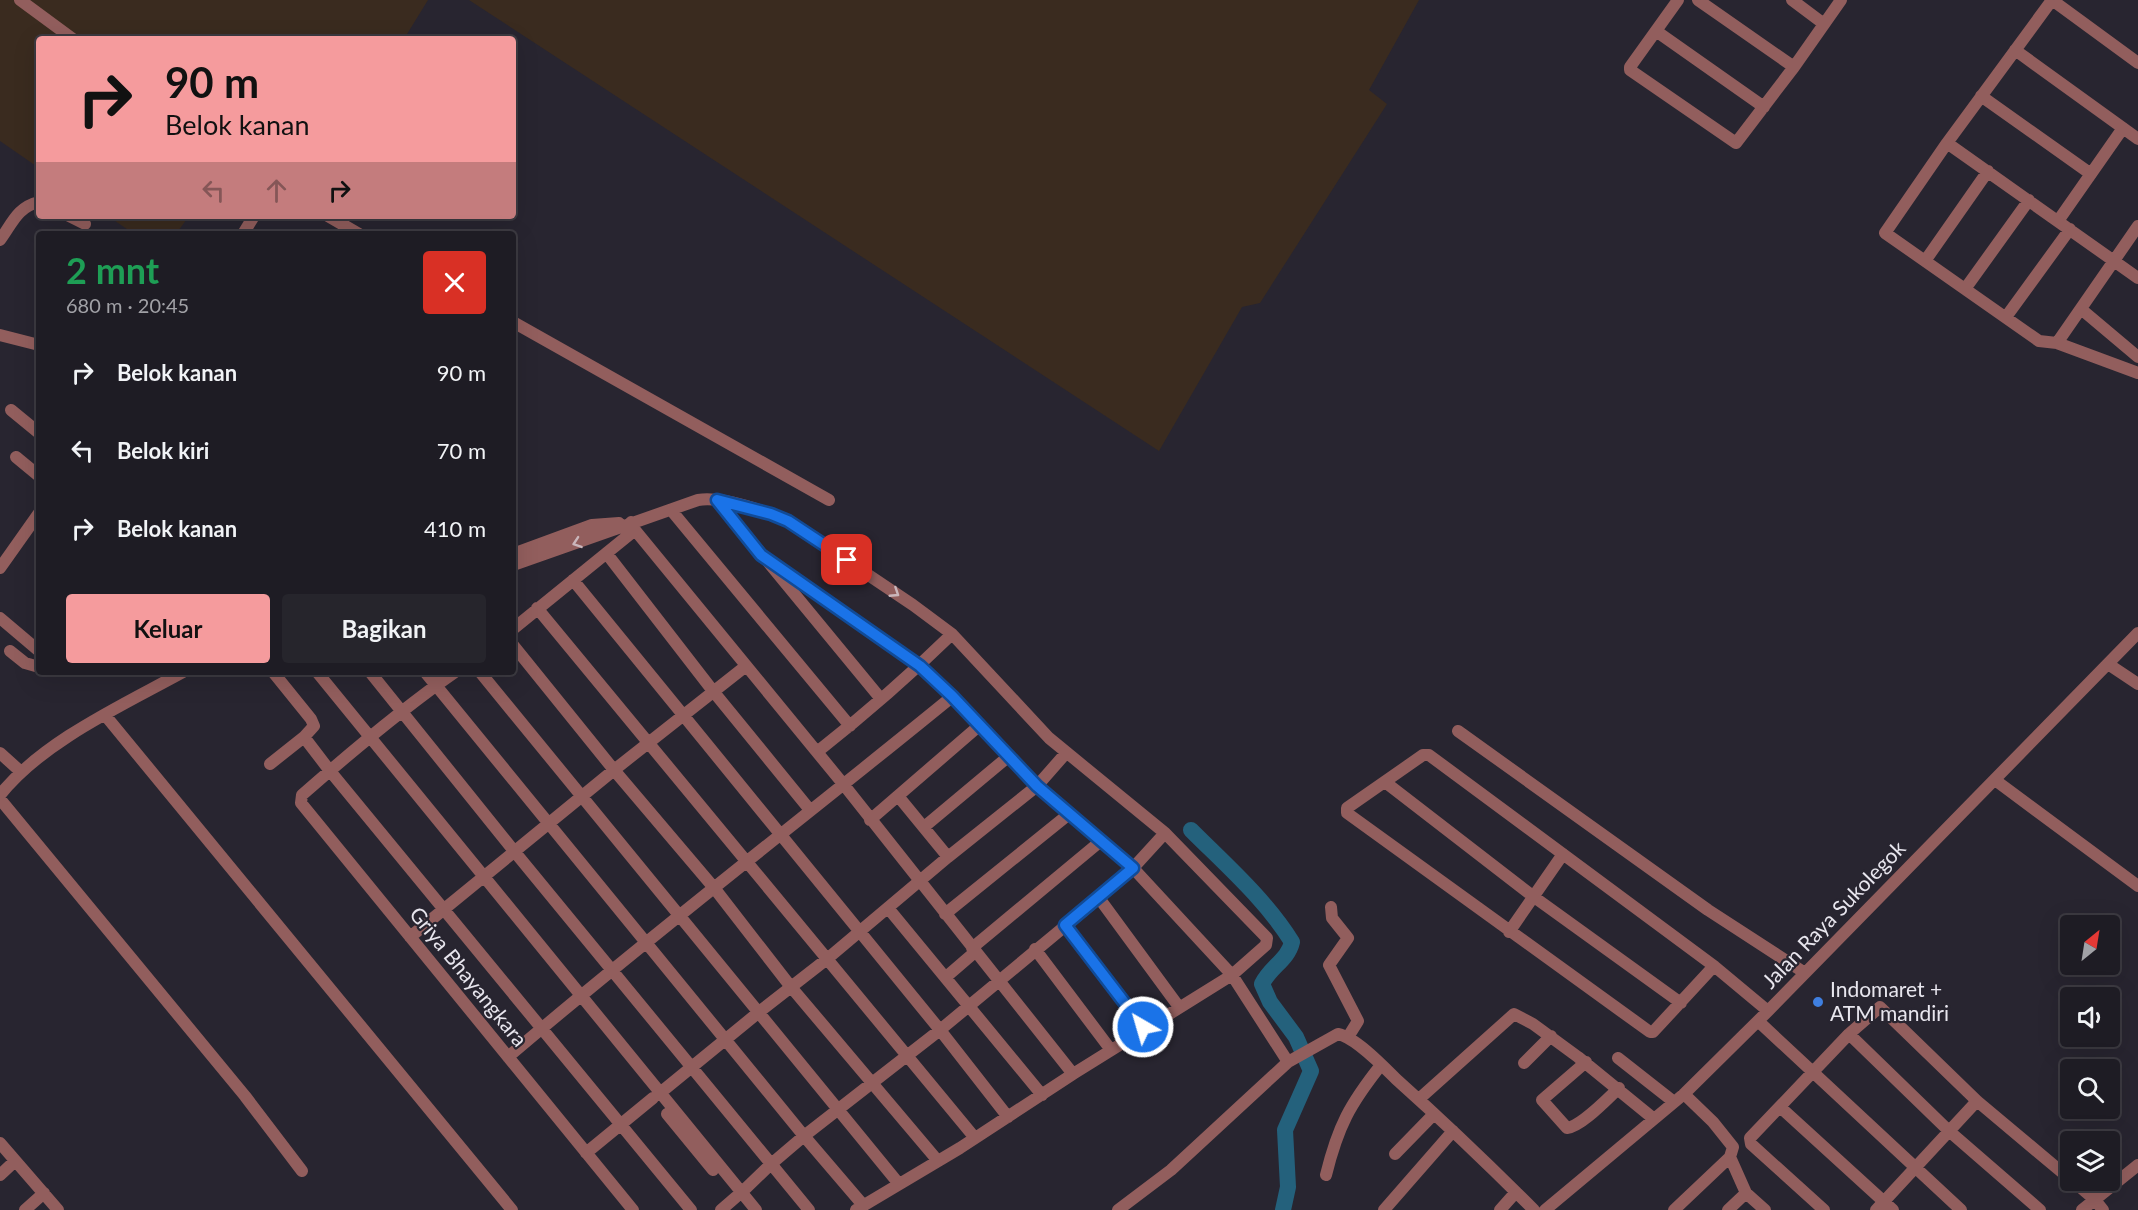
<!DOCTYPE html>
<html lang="id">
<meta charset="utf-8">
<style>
body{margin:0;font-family:Lato,sans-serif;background:#26252c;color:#f1f3f6;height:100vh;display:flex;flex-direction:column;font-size:22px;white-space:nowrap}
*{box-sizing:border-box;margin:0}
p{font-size:20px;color:#a1a1a6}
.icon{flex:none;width:33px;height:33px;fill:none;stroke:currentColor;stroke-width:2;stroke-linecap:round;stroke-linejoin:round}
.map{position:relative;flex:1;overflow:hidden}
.panel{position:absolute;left:36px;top:231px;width:480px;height:444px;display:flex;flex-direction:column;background:#1e1c24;border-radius:6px;box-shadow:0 6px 24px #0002,0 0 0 2px #3c3a41}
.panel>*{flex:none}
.hud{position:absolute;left:36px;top:36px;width:480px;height:183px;border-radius:6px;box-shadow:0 6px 24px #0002,0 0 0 2px #3c3a41;background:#f59b9d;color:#111;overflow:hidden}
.needle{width:39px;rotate:30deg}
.controls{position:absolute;left:2060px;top:915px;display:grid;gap:12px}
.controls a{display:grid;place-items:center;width:60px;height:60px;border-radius:6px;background:#1e1c24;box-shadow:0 6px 24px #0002,0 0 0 2px #3c3a41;font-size:30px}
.pin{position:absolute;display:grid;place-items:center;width:51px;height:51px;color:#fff;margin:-26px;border-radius:12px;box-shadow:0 3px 9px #0006}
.me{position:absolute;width:66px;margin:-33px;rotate:322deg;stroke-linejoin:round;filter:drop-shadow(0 0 4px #0008)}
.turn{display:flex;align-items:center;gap:21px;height:126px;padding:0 30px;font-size:27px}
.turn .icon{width:78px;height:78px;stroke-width:2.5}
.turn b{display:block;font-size:42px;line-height:51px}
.lanes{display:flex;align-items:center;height:57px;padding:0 30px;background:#0003;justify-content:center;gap:30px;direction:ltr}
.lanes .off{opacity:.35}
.round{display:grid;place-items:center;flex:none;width:63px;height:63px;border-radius:6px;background:#26252c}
.overview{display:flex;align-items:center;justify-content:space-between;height:102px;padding:0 30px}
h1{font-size:36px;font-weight:700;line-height:45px;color:#1e9e55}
.button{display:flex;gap:12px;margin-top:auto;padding:12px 30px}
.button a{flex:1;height:69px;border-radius:6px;background:#f59b9d;color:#111;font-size:24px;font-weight:700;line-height:69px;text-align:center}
.button a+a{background:#26252c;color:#f1f3f6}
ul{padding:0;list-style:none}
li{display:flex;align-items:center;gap:18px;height:78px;padding:0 30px}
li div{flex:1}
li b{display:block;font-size:22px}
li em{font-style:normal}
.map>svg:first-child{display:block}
</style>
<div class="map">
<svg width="2138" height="1210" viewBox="0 0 2138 1210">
<rect width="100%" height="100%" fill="#282530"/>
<path fill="#3a2b1f" d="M0,0H428L404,39H39V168L0,141Z
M469,0H1419L1369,90L1387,104L1260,303L1242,307L1159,451Z
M108,216H189L176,234H134Z"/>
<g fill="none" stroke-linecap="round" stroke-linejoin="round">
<path stroke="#24617c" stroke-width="16" d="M1191,830C1227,866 1265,899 1292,942C1288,960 1270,967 1262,984L1270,1002L1296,1037L1311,1071L1285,1130L1288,1187L1283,1210"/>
<path stroke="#925e5d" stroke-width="12" d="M20,0L73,39
M1678,0L1630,67V70L1736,143L1794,67L1841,0
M1698,0L1794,67
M1792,0L1824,24
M2052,0L1947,143L1885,233L2039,341L2057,343L2138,373
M2052,0L2138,63
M1656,31L1764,107
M2015,50L2138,139
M1981,96L2091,174
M1947,143L2138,278
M69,216L85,224
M328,216L359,234
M2058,221L2123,128
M243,234L254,216
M0,240C12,224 17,207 39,202
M1925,261L1988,171
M1965,289L2029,200
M2081,309L2138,357
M2006,317L2070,229
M513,322L829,500
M0,335L39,345
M2057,343L2138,226
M11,410L39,433
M16,457L39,476
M717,500L881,699
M671,510L850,726
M631,522L635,530L844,785L1073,1074
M513,554L592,525L619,523
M607,554L713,691L810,810
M761,555L920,666L953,696L1037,786L1133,868L1232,975L1288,1062
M513,565L698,500C723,496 765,511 788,521L913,605L952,634L1049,738L1165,833L1267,938L1266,945L1232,975L1073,1074L960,1148L856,1210
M0,568L39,513
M573,580L940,1030L1008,1117
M537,608L975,1138
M0,618L39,651
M513,629L635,530
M513,645L614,770L715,889L791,987L938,1161
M10,651L25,663L39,667
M2108,664L2138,684
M317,672L756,1210
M370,672L514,851L809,1210
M425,672L804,1136L863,1205
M455,672C402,709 351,752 302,795L301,803L633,1210
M480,672L899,1184
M105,715L512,1210
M1458,731L1708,910L1805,973
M304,737L330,771L691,1210
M817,752C864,715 909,676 952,634
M0,753L20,771
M270,764L304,737L314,726L311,719L273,672
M1995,780L2138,886
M1385,782L1534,897L1681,1003
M0,795C43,741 123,705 183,672
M898,796L948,857
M0,799L245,1096L302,1171
M870,820L980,725
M924,827L1009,756
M1099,898L1179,1007
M1331,907L1332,918L1348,938L1329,965L1358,1021L1348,1037
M888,908L1042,1095
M945,914L1069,814
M1065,925L1145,1029
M1509,932L1563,854
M410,937L614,770L746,666
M972,948L1102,840
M1035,949L1111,1050
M1714,966L1653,1032H1650L1347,813V808L1423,755H1429L1714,966L1768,1011
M946,977L975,952
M1758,1021L1961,1210
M1849,1034L1949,1131L2040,1210
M508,1057C653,933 805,817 953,696
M1618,1058L1674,1102
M1586,1062L1542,1100L1567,1128C1582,1126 1607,1099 1619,1088
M1524,1063L1551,1036
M660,1093L759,1012L827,959L948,857L1037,786L1066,753
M1684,1094L1713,1122L1733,1147L1730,1157
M1419,1099L1514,1014L1533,1024L1578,1057L1654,1119
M1780,1107L1893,1210
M667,1114L713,1170
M0,1143L58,1210
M586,1153L653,1098
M1395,1154L1434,1114
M0,1175L15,1161
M1326,1175C1338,1126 1350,1104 1381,1065
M2072,1180L2095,1200L2103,1210
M742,1192L770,1165L804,1136L940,1030L1099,898L1133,868L1165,833
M25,1210L44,1193
M721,1210L736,1197
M1118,1210L1171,1170L1288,1062L1338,1034C1355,1037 1383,1066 1396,1079C1443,1121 1489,1165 1534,1210
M1384,1210L1453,1131
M1500,1210L1516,1192
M1545,1210L1684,1094L1768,1011L2138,633
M1674,1210L1730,1157L1746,1193L1765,1210
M1728,1210L1746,1193
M1824,1210L1751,1144L1750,1138L1849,1034L1880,1007L1977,1101L2070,1179
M1876,1210L1977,1101
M2082,1210L2138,1165"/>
</g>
<defs><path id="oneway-chevron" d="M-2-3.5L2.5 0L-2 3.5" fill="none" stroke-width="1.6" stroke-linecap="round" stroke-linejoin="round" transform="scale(1.5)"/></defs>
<g stroke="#cab6bb">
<use href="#oneway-chevron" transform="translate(577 543) rotate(161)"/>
<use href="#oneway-chevron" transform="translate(895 593) rotate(33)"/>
</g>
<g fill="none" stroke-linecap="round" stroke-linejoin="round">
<g stroke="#114b97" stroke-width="15">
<path id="route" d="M847,560L788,521L771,514L717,500L761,555L920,666L952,696L1037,786L1133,868L1065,925L1143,1027"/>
</g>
<use href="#route" stroke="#1a73e8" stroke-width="10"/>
</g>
<circle fill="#3f7fe0" stroke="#282530" stroke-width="2" cx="1818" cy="1002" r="6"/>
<g text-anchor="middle" stroke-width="4.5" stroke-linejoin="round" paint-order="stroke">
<g font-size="21" fill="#e8e6ee" stroke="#282530">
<text transform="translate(1834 915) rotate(-46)" y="7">Jalan Raya Sukolegok</text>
<text transform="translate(468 977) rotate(51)" y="7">Griya Bhayangkara</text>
</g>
<g font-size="21" fill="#e8e6ee" stroke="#282530" text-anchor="start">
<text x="1830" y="997">Indomaret +<tspan x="1830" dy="24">ATM mandiri</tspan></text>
</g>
</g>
</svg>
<div class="controls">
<a><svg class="needle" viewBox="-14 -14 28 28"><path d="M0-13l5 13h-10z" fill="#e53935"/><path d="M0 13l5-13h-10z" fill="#a1a1a6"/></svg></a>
<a><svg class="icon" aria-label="sound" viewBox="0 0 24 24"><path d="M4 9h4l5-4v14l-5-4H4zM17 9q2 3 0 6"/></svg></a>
<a><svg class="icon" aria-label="search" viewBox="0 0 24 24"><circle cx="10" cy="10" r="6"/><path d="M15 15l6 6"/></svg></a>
<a><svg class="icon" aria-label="layers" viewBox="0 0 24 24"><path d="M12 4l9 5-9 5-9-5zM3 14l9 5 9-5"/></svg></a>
</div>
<div class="pin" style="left:847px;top:560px;background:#d93025"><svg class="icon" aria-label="arrive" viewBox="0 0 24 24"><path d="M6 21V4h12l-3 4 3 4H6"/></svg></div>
<svg class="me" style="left:1143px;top:1027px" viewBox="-20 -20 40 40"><circle r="17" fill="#1a73e8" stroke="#fff" stroke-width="3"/><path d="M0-11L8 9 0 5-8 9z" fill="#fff"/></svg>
<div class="hud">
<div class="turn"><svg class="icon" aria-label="right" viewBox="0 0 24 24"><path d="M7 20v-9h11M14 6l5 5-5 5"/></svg><div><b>90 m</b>Belok kanan</div></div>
<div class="lanes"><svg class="icon off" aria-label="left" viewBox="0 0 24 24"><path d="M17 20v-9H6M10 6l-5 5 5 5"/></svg><svg class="icon off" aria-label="ahead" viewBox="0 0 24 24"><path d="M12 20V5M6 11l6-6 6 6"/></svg><svg class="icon" aria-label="right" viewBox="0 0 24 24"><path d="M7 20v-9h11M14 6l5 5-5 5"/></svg></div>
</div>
<section class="panel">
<div class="overview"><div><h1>2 mnt</h1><p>680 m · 20:45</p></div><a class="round" style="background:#d93025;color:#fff"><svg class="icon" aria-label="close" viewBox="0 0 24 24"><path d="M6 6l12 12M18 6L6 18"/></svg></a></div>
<ul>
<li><svg class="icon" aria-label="right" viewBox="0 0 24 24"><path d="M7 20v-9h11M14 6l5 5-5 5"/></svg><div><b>Belok kanan</b></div><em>90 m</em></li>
<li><svg class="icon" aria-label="left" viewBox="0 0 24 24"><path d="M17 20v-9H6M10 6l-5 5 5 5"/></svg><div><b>Belok kiri</b></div><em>70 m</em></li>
<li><svg class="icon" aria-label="right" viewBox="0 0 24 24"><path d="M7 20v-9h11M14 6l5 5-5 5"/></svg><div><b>Belok kanan</b></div><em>410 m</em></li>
</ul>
<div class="button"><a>Keluar</a><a>Bagikan</a></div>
</section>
</div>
